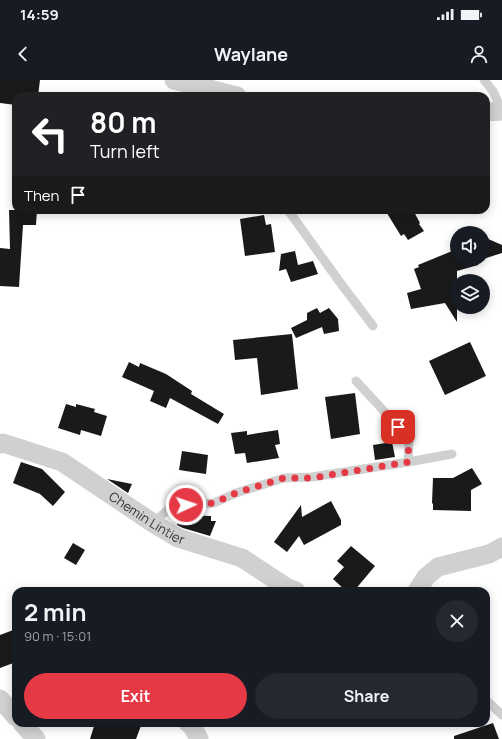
<!DOCTYPE html>
<meta charset="utf-8">
<style>
body{margin:0;font-family:Manrope,sans-serif;background:#242831;color:#f1f3f6;height:100vh;display:flex;flex-direction:column;font-size:15px;white-space:nowrap}
*{box-sizing:border-box;margin:0}
p{font-size:13px;color:#9ea1a6}
.icon{flex:none;width:22px;height:22px;fill:none;stroke:currentColor;stroke-width:2;stroke-linecap:round;stroke-linejoin:round}
.map{position:relative;flex:1;overflow:hidden}
.side{position:absolute;left:12px;top:507px;width:478px;height:140px;display:flex;flex-direction:column;background:#171b24;border-radius:12px;box-shadow:0 2px 10px #0003}
.side>*{flex:none}
.guide{position:absolute;left:12px;top:12px;width:478px;height:122px;border-radius:12px;box-shadow:0 2px 10px #0003;background:#202124;color:#fff;overflow:hidden}
.controls{position:absolute;left:450px;top:146px;display:grid;gap:8px}
.controls a{display:grid;place-items:center;width:40px;height:40px;border-radius:50%;background:#171b24;box-shadow:0 2px 10px #0003;font-size:20px}
.pin{position:absolute;display:grid;place-items:center;width:34px;height:34px;color:#fff;margin:-17px;border-radius:8px;box-shadow:0 2px 6px #0006}
.me{position:absolute;width:44px;margin:-22px;rotate:87deg;stroke-linejoin:round;filter:drop-shadow(0 0 3px #0008)}
.turn{display:flex;align-items:center;gap:14px;height:84px;padding:0 12px;font-size:18px}
.turn .icon{width:52px;height:52px;stroke-width:2.5}
.turn b{display:block;font-size:28px;line-height:34px}
.then{display:flex;align-items:center;height:38px;padding:0 12px;background:#0003;gap:8px;font-size:15px}
.round{display:grid;place-items:center;flex:none;width:42px;height:42px;border-radius:21px;background:#242831}
.headline{display:flex;align-items:center;justify-content:space-between;height:68px;padding:0 12px}
h1{font-size:24px;font-weight:700;line-height:30px}
.button{display:flex;gap:8px;margin-top:auto;padding:8px 12px}
.button a{flex:1;height:46px;border-radius:24px;background:#e63946;color:#fff;font-size:16px;font-weight:700;line-height:46px;text-align:center}
.button a+a{background:#242831;color:#f1f3f6}
.status{display:flex;justify-content:space-between;align-items:center;height:28px;padding:0 20px;background:#171b24;direction:ltr}
.status svg{height:11px;fill:currentColor}
header{display:flex;justify-content:space-between;align-items:center;height:52px;padding:0 12px;background:#171b24;font-size:18px;font-weight:700}
.map>svg:first-child{display:block}
</style>
<div class="status"><b>14:59</b><svg viewBox="0 0 49 12"><path d="M0 12V9h3v3zM5 12V6h3v6zM10 12V3h3v9zM15 12V0h3v12zM26 1h20v11H26zM47 4h2v5h-2z"/></svg></div>
<header><svg class="icon" aria-label="back" viewBox="0 0 24 24"><path d="M15 5l-7 7 7 7"/></svg>Waylane<svg class="icon" aria-label="person" viewBox="0 0 24 24"><circle cx="12" cy="8" r="4"/><path d="M4 21q1-7 8-7t8 7"/></svg></header>
<div class="map">
<svg width="502" height="659" viewBox="0 0 502 659">
<rect width="100%" height="100%" fill="#fff"/>
<path fill="#1a1a1a" d="M0,0H40L38,16H16V25L0,23Z
M9,130H37L36,145H23L19,207L0,206V168L10,169Z
M385,130H413L420,143L419,144L424,151L408,160L404,154L401,156Z
M264,135L266,145L271,144L275,172L245,176L240,139Z
M486,158L502,165V173L483,179V159Z
M457,169V179H482L478,185L457,191V242L445,223L411,229L407,213L421,209L414,189L419,187L418,185Z
M295,171L298,185L313,181L318,194L291,202L286,189L279,191L281,174Z
M317,228L320,233L329,228L338,239L339,251L324,254L322,247L296,258L291,248L307,240V233Z
M292,254L298,309L261,315L257,278L235,280L233,260Z
M470,262L486,296L445,315L429,281Z
M129,282L139,287L140,283L166,294L192,311L191,314L224,334L218,344L170,318L166,328L150,321L154,311L122,297Z
M355,313L360,354L331,359L325,317Z
M66,324L76,327V324L95,329L94,332L107,336L101,356L81,350L80,355L58,348Z
M278,350L280,364L275,365L279,378L247,383L245,373L235,374L231,353L247,351V355Z
M392,362L395,377L375,380L373,365Z
M182,371L208,375L206,394L179,390Z
M21,382L42,389L65,412L53,426L40,414L13,403Z
M472,388L482,404L471,410V431L433,430V424L432,423L433,398H453Z
M107,399L132,404L128,413Z
M331,421L341,440V445L304,465L299,456L287,472L274,462L301,425L302,437Z
M180,435L211,436V441H216L210,456L183,448L177,445Z
M73,463L85,470L76,485L64,478Z
M351,466L375,486L354,511H346L333,499L344,487L337,481Z
M16,549V582L0,588V555Z
M95,643H142L136,659H90Z
M493,643L499,659H454V656Z"/>
<g fill="none" stroke-linecap="round" stroke-linejoin="round">
<path stroke="#d0d0d0" stroke-width="9" d="M484,0L493,11L502,31
M288,130L339,201L373,246
M356,301L409,358L408,382
M153,443L172,426L214,423L236,413L284,398L312,397L408,382L452,374
M486,620L502,635"/>
<g stroke="#d0d0d0" stroke-width="19">
<path d="M174,0L237,16"/>
<path d="M486,32L502,31"/>
<path id="s1" d="M0,364L3,363L62,382L153,443L178,458L242,478L286,507L296,511"/>
<path d="M417,511L426,497L438,487L489,474L502,467"/>
<path d="M0,619L16,637"/>
<path d="M22,643L36,659"/>
<path d="M188,643L192,646L199,659"/>
</g>
</g>
<g fill="none" stroke-linecap="round" stroke-linejoin="round">
<path stroke="#e63946" stroke-width="7" stroke-dasharray="0 12.6" d="M186,425L214,423L236,413L284,398H312L408,382L409,358L398,347"/>
</g>
<g text-anchor="middle" stroke-width="4" stroke-linejoin="round" paint-order="stroke">
<g font-size="13" fill="#333" stroke="#fff">
<text dy="5" stroke="none"><textPath href="#s1" startOffset="167">Chemin Lintier</textPath></text>
</g>
</g>
</svg>
<div class="controls">
<a><svg class="icon" aria-label="sound" viewBox="0 0 24 24"><path d="M4 9h4l5-4v14l-5-4H4zM17 9q2 3 0 6"/></svg></a>
<a><svg class="icon" aria-label="layers" viewBox="0 0 24 24"><path d="M12 4l9 5-9 5-9-5zM3 14l9 5 9-5"/></svg></a>
</div>
<div class="pin" style="left:398px;top:347px;background:#d93025"><svg class="icon" aria-label="arrive" viewBox="0 0 24 24"><path d="M6 21V4h12l-3 4 3 4H6"/></svg></div>
<svg class="me" style="left:186px;top:425px" viewBox="-20 -20 40 40"><circle r="17" fill="#e63946" stroke="#fff" stroke-width="3"/><path d="M0-11L8 9 0 5-8 9z" fill="#fff"/></svg>
<div class="guide">
<div class="turn"><svg class="icon" aria-label="left" viewBox="0 0 24 24"><path d="M17 20v-9H6M10 6l-5 5 5 5"/></svg><div><b>80 m</b>Turn left</div></div>
<div class="then">Then<svg class="icon" aria-label="arrive" viewBox="0 0 24 24"><path d="M6 21V4h12l-3 4 3 4H6"/></svg></div>
</div>
<section class="side">
<div class="headline"><div><h1>2 min</h1><p>90 m · 15:01</p></div><a class="round"><svg class="icon" aria-label="close" viewBox="0 0 24 24"><path d="M6 6l12 12M18 6L6 18"/></svg></a></div>
<div class="button"><a>Exit</a><a>Share</a></div>
</section>
</div>
